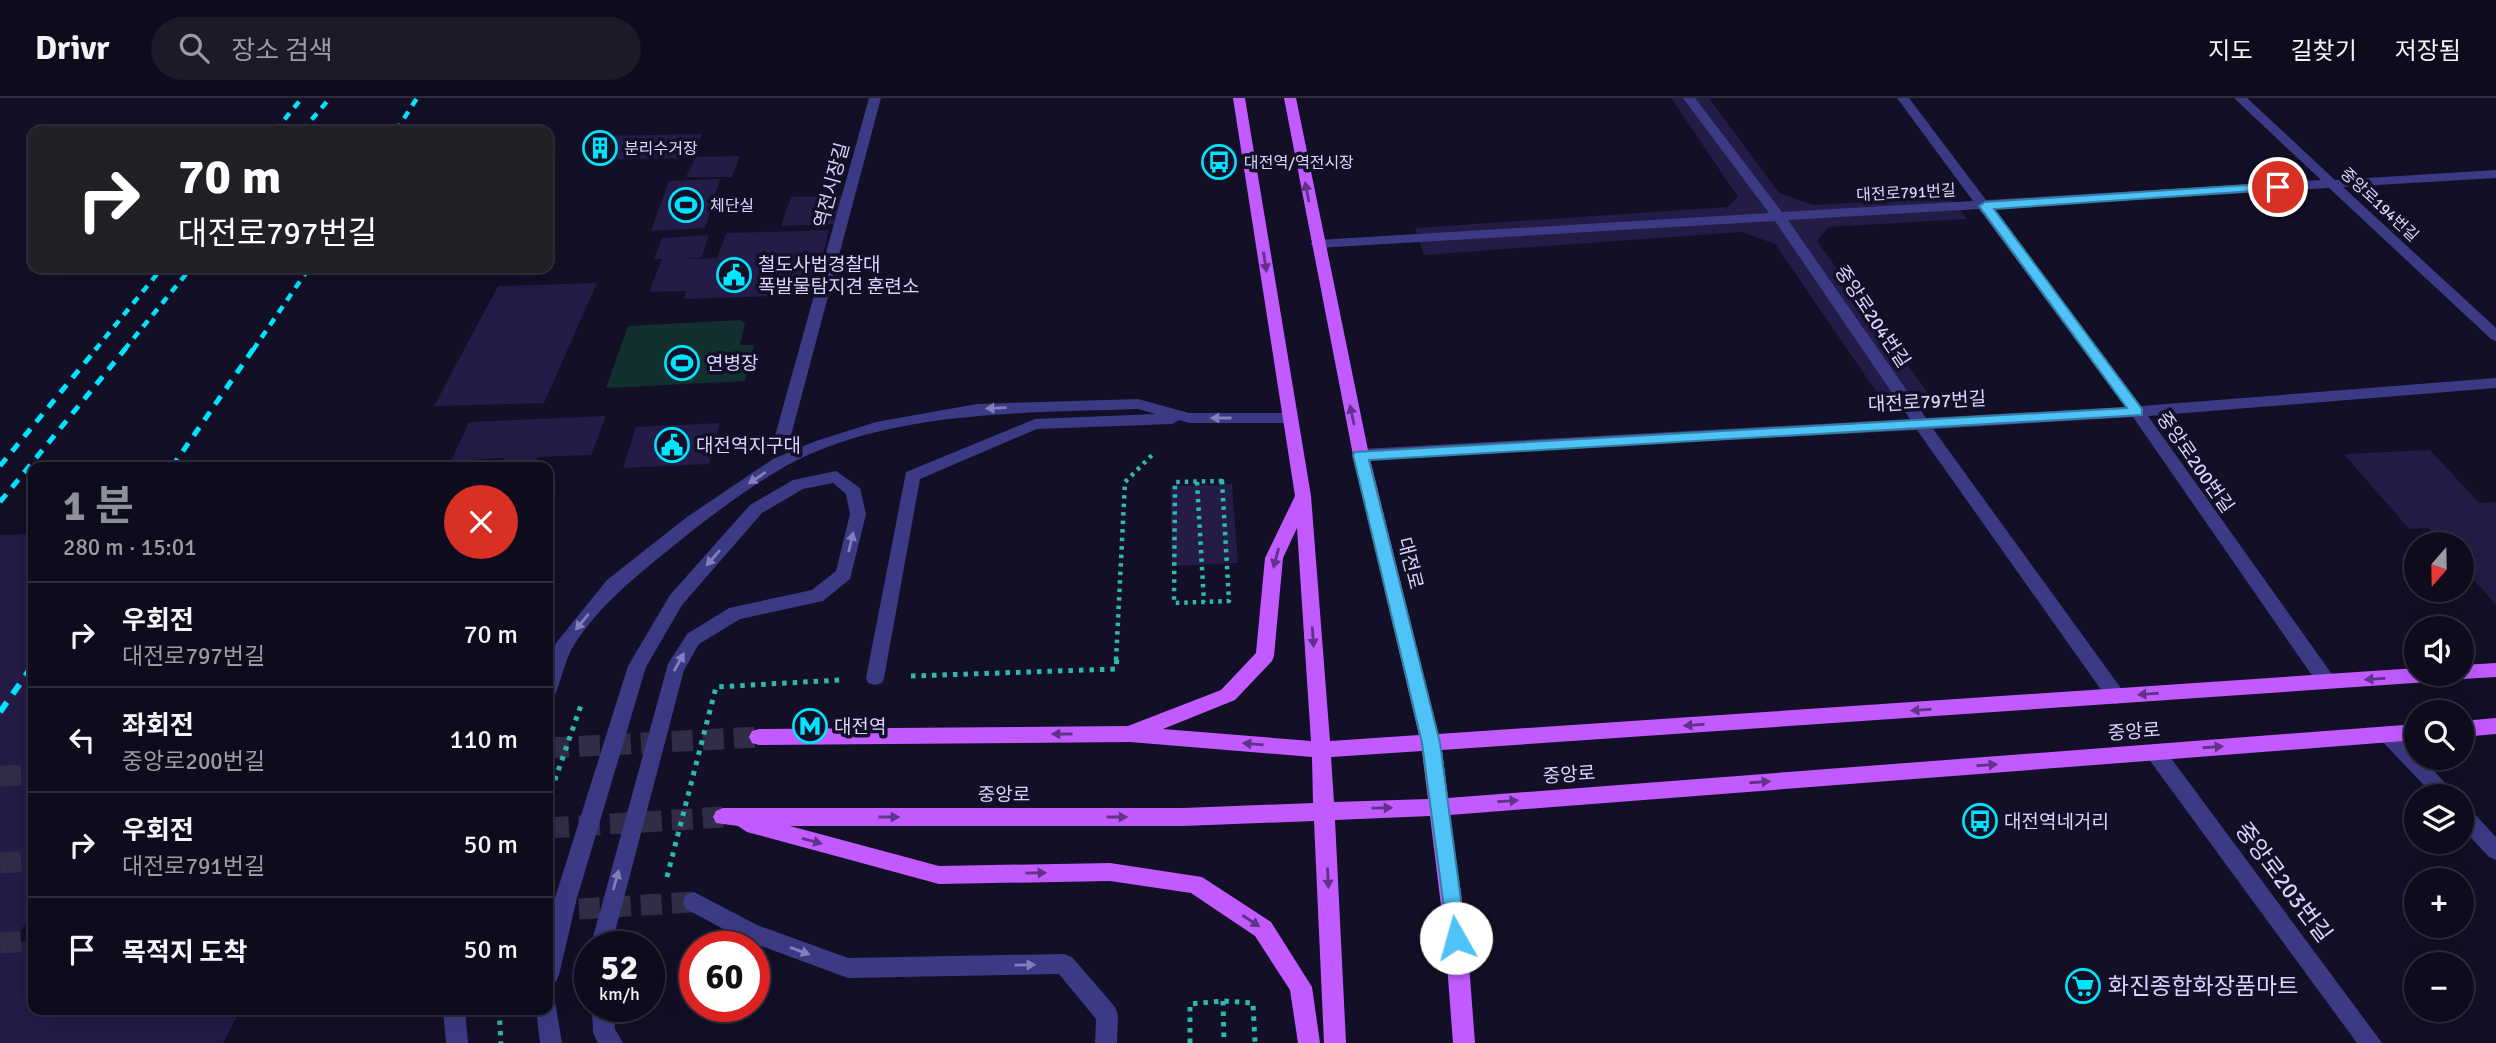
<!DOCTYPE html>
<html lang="ko">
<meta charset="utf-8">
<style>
body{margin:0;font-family:Signika,"Noto Sans KR",sans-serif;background:#1c1929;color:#f1f3f6;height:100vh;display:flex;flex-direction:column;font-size:26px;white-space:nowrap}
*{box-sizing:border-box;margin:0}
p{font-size:23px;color:#9b9ba3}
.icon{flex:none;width:38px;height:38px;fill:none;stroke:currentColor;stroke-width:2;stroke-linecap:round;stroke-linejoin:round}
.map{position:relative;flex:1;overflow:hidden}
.sheet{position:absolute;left:28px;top:364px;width:525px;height:553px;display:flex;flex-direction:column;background:#0e0b1c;border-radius:14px;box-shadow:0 7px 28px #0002,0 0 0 2px #2e2b3b}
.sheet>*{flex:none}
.guide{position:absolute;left:28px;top:28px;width:525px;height:147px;border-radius:14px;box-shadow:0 7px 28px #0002,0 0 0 2px #2e2b3b;background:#202124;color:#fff;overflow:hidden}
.needle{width:46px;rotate:200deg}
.tools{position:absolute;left:2404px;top:434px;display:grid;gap:14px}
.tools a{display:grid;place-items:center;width:70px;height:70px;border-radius:50%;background:#0e0b1c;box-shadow:0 7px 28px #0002,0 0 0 2px #2e2b3b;font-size:35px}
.speed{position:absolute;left:574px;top:833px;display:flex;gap:14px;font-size:35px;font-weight:700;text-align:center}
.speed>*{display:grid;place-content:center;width:91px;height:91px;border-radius:50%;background:#0e0b1c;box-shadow:0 7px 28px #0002,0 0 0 2px #2e2b3b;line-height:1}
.speed small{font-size:18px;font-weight:400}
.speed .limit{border:10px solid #d22;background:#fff;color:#111}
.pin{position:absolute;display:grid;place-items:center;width:60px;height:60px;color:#fff;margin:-30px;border:4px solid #fff;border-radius:50%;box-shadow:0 2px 7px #0007}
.me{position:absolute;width:77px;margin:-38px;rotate:353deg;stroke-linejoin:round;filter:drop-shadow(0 0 5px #0008)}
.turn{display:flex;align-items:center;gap:24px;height:147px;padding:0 35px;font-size:32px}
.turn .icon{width:91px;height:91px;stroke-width:2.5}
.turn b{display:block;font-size:49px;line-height:60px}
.round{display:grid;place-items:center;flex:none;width:74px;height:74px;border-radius:37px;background:#1c1929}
.overview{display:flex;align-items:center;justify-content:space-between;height:119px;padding:0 35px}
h1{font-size:42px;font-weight:700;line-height:52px;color:#8c9099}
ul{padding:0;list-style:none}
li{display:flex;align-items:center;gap:21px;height:105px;padding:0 35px;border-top:2px solid #2e2b3b}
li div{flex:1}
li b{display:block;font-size:26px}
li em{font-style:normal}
header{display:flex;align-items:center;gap:42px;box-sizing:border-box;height:98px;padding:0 35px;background:#0e0b1c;border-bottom:2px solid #2e2b3b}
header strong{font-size:33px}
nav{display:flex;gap:38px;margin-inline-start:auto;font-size:24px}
.search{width:490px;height:63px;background:#1c1929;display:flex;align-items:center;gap:18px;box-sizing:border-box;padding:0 24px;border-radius:38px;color:#9b9ba3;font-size:26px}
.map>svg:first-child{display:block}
</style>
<header>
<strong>Drivr</strong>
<div class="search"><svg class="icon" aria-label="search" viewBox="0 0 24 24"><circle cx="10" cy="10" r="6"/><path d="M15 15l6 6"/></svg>장소 검색</div>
<nav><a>지도</a><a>길찾기</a><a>저장됨</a></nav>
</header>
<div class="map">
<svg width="2496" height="945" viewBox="0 0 2496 945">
<rect width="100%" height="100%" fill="#130f26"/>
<path fill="#12302f" d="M740,222L745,225L740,247H754L745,283L606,290L628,228Z"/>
<path fill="#241b47" d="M1671,0H1709L1779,95L1813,107L1950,99L1967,121L1828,129L1817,143L1939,310L1891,315L1775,146L1742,134L1424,157L1415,130L1727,109L1738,99Z
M702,36L692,60L584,62L596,38Z
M740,58L732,79H686L696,59Z
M720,81L705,130L651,133L669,83Z
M843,98L834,126L781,128L791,99Z
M829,132L823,156H817L806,197L684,201L686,193L649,194L662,161H654L662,140L709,137L702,159L687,161L717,160L726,135Z
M597,185L544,305L434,308L498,188Z
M606,318L591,357L538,359L535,367L501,369L504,360L451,363L469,324Z
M720,325L709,366L623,370L636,329Z
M2430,352L2479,405L2496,404V507L2462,468V446H2443L2429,430L2409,431L2344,356Z
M1232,386L1238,465L1172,468L1171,388Z
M33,436V812L14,844L33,843V912H240L223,945H0V437Z"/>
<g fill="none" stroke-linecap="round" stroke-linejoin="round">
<path stroke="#312d47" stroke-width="21" stroke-dasharray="21 10" stroke-linecap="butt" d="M548,813L694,804
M0,845L33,843"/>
<path stroke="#312d47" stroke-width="21" stroke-dasharray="21 10" stroke-linecap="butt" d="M548,650L759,639
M0,678L33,677
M548,730L723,719
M0,765L33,763"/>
<path stroke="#2fb8b0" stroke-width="4.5" stroke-dasharray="3.5 5" stroke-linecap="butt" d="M1222,383L1229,503L1174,505L1175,384Z
M1197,384L1204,504
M1116,562L1125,384L1154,355"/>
<path stroke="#2fb8b0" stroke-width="5" stroke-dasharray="4.5 6" stroke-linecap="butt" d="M911,578L1116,571L1117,560
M548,702L581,607
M667,779L716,589L840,582
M1223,903L1224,945
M499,912L501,945
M1190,945V906L1223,903L1253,905L1255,945"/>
<path fill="#3d3a85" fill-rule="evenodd" d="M869,0H881L789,345L781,350L773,345Z
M1683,0H1695L1782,114L1973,103L1897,0H1909L1986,102L2321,82L2234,0H2247L2335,82L2496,72V80L2343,89L2496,230V243L2491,241L2329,90L1992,110L2141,308L2496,280V290L2148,318L2334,579L2336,584L2334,589L2327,591L2320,589L2133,319L1933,331L2123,593L2125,598L2123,603L2116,606L2109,603L1917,332L1355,361L1353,357L1355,353L1361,351L1910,321L1775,123L1317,150L1310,146L1317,142L1769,115ZM1979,111L2125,309L1926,320L1788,122Z
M1138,301L1189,315H1289L1297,320L1289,325H1189L1179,322L1172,326L1037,331L920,381L884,580L882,585L875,587L868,585L866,580L906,374L1035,321L1156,316L1138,311C1025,315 886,312 784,369C745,392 706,421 671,450C636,478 599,508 574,547C566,560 562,578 557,592L555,597L548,599V567L556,545L607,482L687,419L773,361L816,343L876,324L977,306Z
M836,373L860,390L866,416L850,481L823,503L740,521L699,546L684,572L611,849L590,850L668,566L687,536L729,510L812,492L836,473L850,416L846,396L833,385L803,391L762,415L682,507L646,569L577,800L559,877L556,884L548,887V832L555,800L628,568L670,497L750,407L793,382Z
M2388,628L2395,630L2417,654V660H2423L2456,698H2434L2381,642L2378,636L2381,630Z
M2155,646L2162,648L2382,945H2357L2148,660L2145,654L2148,648Z
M2462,707L2469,710L2496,739V762L2489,759L2462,730Z
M694,794L757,827L848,860L1064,856L1072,859L1115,909L1118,917L1117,945H1095L1096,921L1059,876L848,880L742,841L686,811L683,804L686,797Z
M548,902L555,904L562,945H540L536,912H548Z
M592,908H614L615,931L623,945H598L593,935Z
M443,912H465L468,945H446Z"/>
<path fill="#c25bff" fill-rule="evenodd" d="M1233,0H1245L1311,398L1330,643L1419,637L1353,357L1284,0H1296L1369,357L1438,636L2417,570V576H2452L2450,581L2443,583L1442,652L1448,700L2417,626V642L1450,717L1467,840L1475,945H1453L1445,840L1430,718L1335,722L1346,945H1324L1314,723L1183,728H790L939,768L1110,765L1202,779L1271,824L1312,889L1320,945H1298L1290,892L1255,838L1191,795L1110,783L939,786L747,734L738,728L716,725L713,719L716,713L723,710H1183L1313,705L1312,659L1130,644L759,647L752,645L749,639L752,633L759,631L1128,628L1221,592L1256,555L1265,460L1295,398ZM1297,430L1311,643L1163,631L1235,602L1272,563L1274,558L1283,460ZM1422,653L1428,701L1334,704L1331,659Z
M2496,565V579L2462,581L2454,576H2462V567Z
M2496,620V636L2462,639V623Z"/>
<path stroke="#00e5ff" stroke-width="4.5" stroke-dasharray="8 7" stroke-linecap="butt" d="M275,33L302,0
M302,33L330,0
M396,33L417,0
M95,252L162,170
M124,252L191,170
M253,252L309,170"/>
<path stroke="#00e5ff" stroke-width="5" stroke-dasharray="10 9" stroke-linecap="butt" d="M0,368L97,250
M172,369L254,250
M0,404L126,250"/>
<path stroke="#00e5ff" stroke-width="6" stroke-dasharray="12 10" stroke-linecap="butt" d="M0,614L33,567"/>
</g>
<defs><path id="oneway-solid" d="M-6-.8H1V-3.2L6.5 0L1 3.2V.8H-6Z" transform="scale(1.75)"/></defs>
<g fill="#623188">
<use href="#oneway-solid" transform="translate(1307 94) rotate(-101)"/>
<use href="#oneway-solid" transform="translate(1265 164) rotate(81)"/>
<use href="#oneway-solid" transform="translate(1352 317) rotate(-102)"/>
<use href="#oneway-solid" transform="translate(1276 460) rotate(105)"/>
<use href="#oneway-solid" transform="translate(1313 539) rotate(86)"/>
<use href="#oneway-solid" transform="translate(2375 581) rotate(176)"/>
<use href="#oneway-solid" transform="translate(2148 596) rotate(176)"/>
<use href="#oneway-solid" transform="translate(1921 612) rotate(176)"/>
<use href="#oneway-solid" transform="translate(1694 627) rotate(176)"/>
<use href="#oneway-solid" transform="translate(1062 636) rotate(180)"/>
<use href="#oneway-solid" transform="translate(1253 646) rotate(-175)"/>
<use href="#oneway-solid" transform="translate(2213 649) rotate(-4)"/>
<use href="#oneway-solid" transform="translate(1987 667) rotate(-4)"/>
<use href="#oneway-solid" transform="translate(1760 684) rotate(-4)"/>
<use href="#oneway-solid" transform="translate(1508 703) rotate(-4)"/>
<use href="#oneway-solid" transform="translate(1382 710) rotate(-1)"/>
<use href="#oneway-solid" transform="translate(889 719)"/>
<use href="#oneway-solid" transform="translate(1117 719)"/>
<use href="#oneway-solid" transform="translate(812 743) rotate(15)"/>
<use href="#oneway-solid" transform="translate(1036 775) rotate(-1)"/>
<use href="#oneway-solid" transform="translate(1328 780) rotate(87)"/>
<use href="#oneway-solid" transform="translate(1251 823) rotate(34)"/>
</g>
<g fill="#837fbc">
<use href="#oneway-solid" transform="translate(996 310) rotate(178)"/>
<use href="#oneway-solid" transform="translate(1221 320) rotate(-180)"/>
<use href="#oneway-solid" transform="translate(757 380) rotate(146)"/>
<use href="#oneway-solid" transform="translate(851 444) rotate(-77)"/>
<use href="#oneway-solid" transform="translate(713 460) rotate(131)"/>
<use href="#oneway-solid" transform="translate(582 524) rotate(129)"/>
<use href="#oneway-solid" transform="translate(679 564) rotate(-61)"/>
<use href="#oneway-solid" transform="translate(616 782) rotate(-74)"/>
<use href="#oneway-solid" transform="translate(800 853) rotate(20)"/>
<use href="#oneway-solid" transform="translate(1025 867) rotate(-1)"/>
</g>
<path fill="#4fc3f7" stroke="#337fa1" stroke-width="2" d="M2278,85L2283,86V91L1994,111L2142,311V317L1369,362L1440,645L1466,840L1463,847L1456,849L1449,847L1422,645L1353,357L1355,354L2127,310L1979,108L1985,104Z"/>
<defs>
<g id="building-ring" transform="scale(1.75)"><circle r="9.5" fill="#130f26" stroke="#00e5ff" stroke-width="1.5"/><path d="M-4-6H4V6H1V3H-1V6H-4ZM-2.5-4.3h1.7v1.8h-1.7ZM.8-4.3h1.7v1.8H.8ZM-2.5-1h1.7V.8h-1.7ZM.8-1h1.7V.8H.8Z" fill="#00e5ff"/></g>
<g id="bus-ring" transform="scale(1.75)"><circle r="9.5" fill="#130f26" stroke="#00e5ff" stroke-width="1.5"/><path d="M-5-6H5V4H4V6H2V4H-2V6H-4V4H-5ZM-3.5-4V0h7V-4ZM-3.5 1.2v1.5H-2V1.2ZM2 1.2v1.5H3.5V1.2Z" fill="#00e5ff"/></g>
<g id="stadium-ring" transform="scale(1.75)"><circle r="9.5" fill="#130f26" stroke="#00e5ff" stroke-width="1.5"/><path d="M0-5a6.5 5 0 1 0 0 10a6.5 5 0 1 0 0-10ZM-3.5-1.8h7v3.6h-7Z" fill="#00e5ff"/></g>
<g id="civic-ring" transform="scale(1.75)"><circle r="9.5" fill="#130f26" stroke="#00e5ff" stroke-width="1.5"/><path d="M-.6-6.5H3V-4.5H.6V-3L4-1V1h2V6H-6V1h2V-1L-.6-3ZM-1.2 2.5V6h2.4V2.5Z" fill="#00e5ff"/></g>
<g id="metro-ring" transform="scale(1.75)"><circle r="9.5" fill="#130f26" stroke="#00e5ff" stroke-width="1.5"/><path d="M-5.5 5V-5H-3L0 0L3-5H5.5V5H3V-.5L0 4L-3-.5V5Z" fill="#00e5ff"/></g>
<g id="supermarket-ring" transform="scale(1.75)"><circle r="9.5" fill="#130f26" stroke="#00e5ff" stroke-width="1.5"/><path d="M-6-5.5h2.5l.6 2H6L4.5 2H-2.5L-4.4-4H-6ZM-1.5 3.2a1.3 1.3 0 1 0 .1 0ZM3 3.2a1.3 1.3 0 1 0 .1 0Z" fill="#00e5ff"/></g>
</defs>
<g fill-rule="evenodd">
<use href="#building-ring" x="600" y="50"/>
<use href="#bus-ring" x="1219" y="64"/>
<use href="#stadium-ring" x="686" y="107"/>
<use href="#civic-ring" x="734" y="177"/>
<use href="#stadium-ring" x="682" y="265"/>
<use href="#civic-ring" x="672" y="347"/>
<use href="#metro-ring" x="810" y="628"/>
<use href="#bus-ring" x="1980" y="723"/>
<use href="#supermarket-ring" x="2083" y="888"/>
</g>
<g text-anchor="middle" stroke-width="7" stroke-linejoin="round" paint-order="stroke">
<g font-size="16" fill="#d9d4ff" stroke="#130f26" text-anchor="start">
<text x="624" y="56">분리수거장</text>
<text x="1244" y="70">대전역/역전시장</text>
<text x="710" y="113">체단실</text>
</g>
<g font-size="16" fill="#d9d4ff" stroke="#130f26">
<text transform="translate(1906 94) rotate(-3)" y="6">대전로791번길</text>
<text transform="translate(2380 106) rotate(43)" y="6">중앙로194번길</text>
</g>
<g font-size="19" fill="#d9d4ff" stroke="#130f26">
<text transform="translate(831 87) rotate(-75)" y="7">역전시장길</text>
<text transform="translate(1873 218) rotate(56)" y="7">중앙로204번길</text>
<text transform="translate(1927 303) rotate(-3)" y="7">대전로797번길</text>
<text transform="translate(2196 364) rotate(55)" y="7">중앙로200번길</text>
<text transform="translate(1411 465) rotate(76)" y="7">대전로</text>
<text transform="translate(2134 633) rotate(-4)" y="7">중앙로</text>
<text transform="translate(1569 676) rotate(-4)" y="7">중앙로</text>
<text x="1004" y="703">중앙로</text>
</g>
<g font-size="19" fill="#d9d4ff" stroke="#130f26" text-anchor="start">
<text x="758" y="173">철도사법경찰대<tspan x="758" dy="22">폭발물탐지견 훈련소</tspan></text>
<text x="706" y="272">연병장</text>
<text x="696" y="354">대전역지구대</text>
<text x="834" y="635">대전역</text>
<text x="2004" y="730">대전역네거리</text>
</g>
<g font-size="23" fill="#d9d4ff" stroke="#130f26">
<text transform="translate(2284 784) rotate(53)" y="8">중앙로203번길</text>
</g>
<g font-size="23" fill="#d9d4ff" stroke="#130f26" text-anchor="start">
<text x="2108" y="896">화진종합화장품마트</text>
</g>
</g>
</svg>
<div class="tools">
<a><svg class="needle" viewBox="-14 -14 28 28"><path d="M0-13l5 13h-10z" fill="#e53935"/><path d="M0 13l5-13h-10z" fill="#9b9ba3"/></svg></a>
<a><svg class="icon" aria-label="sound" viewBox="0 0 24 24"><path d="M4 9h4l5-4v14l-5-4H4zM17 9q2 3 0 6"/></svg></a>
<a><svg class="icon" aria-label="search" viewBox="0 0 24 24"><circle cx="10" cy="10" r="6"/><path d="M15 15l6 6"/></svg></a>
<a><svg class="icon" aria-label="layers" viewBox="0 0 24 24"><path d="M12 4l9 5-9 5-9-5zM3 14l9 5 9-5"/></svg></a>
<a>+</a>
<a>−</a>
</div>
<div class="speed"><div>52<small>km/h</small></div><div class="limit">60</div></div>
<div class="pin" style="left:2278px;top:89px;background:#d93025"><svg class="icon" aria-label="arrive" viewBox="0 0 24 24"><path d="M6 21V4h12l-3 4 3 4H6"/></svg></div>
<svg class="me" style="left:1456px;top:840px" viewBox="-20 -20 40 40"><circle r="19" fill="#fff"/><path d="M0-13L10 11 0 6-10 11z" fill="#4fc3f7"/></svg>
<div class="guide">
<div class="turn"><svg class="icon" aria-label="right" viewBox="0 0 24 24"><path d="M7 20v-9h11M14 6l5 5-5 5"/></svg><div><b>70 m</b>대전로797번길</div></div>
</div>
<section class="sheet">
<div class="overview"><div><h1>1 분</h1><p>280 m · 15:01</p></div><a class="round" style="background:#d93025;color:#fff"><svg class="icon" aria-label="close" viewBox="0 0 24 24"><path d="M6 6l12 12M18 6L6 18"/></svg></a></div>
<ul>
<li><svg class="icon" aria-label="right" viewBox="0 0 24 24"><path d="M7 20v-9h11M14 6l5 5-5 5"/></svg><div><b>우회전</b><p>대전로797번길</p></div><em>70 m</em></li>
<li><svg class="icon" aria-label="left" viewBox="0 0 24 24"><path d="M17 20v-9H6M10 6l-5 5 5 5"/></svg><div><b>좌회전</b><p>중앙로200번길</p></div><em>110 m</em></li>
<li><svg class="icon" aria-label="right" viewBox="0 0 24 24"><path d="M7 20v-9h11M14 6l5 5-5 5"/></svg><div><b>우회전</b><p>대전로791번길</p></div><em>50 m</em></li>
<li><svg class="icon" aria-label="arrive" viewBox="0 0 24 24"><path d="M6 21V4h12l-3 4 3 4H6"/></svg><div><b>목적지 도착</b></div><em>50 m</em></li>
</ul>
</section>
</div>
